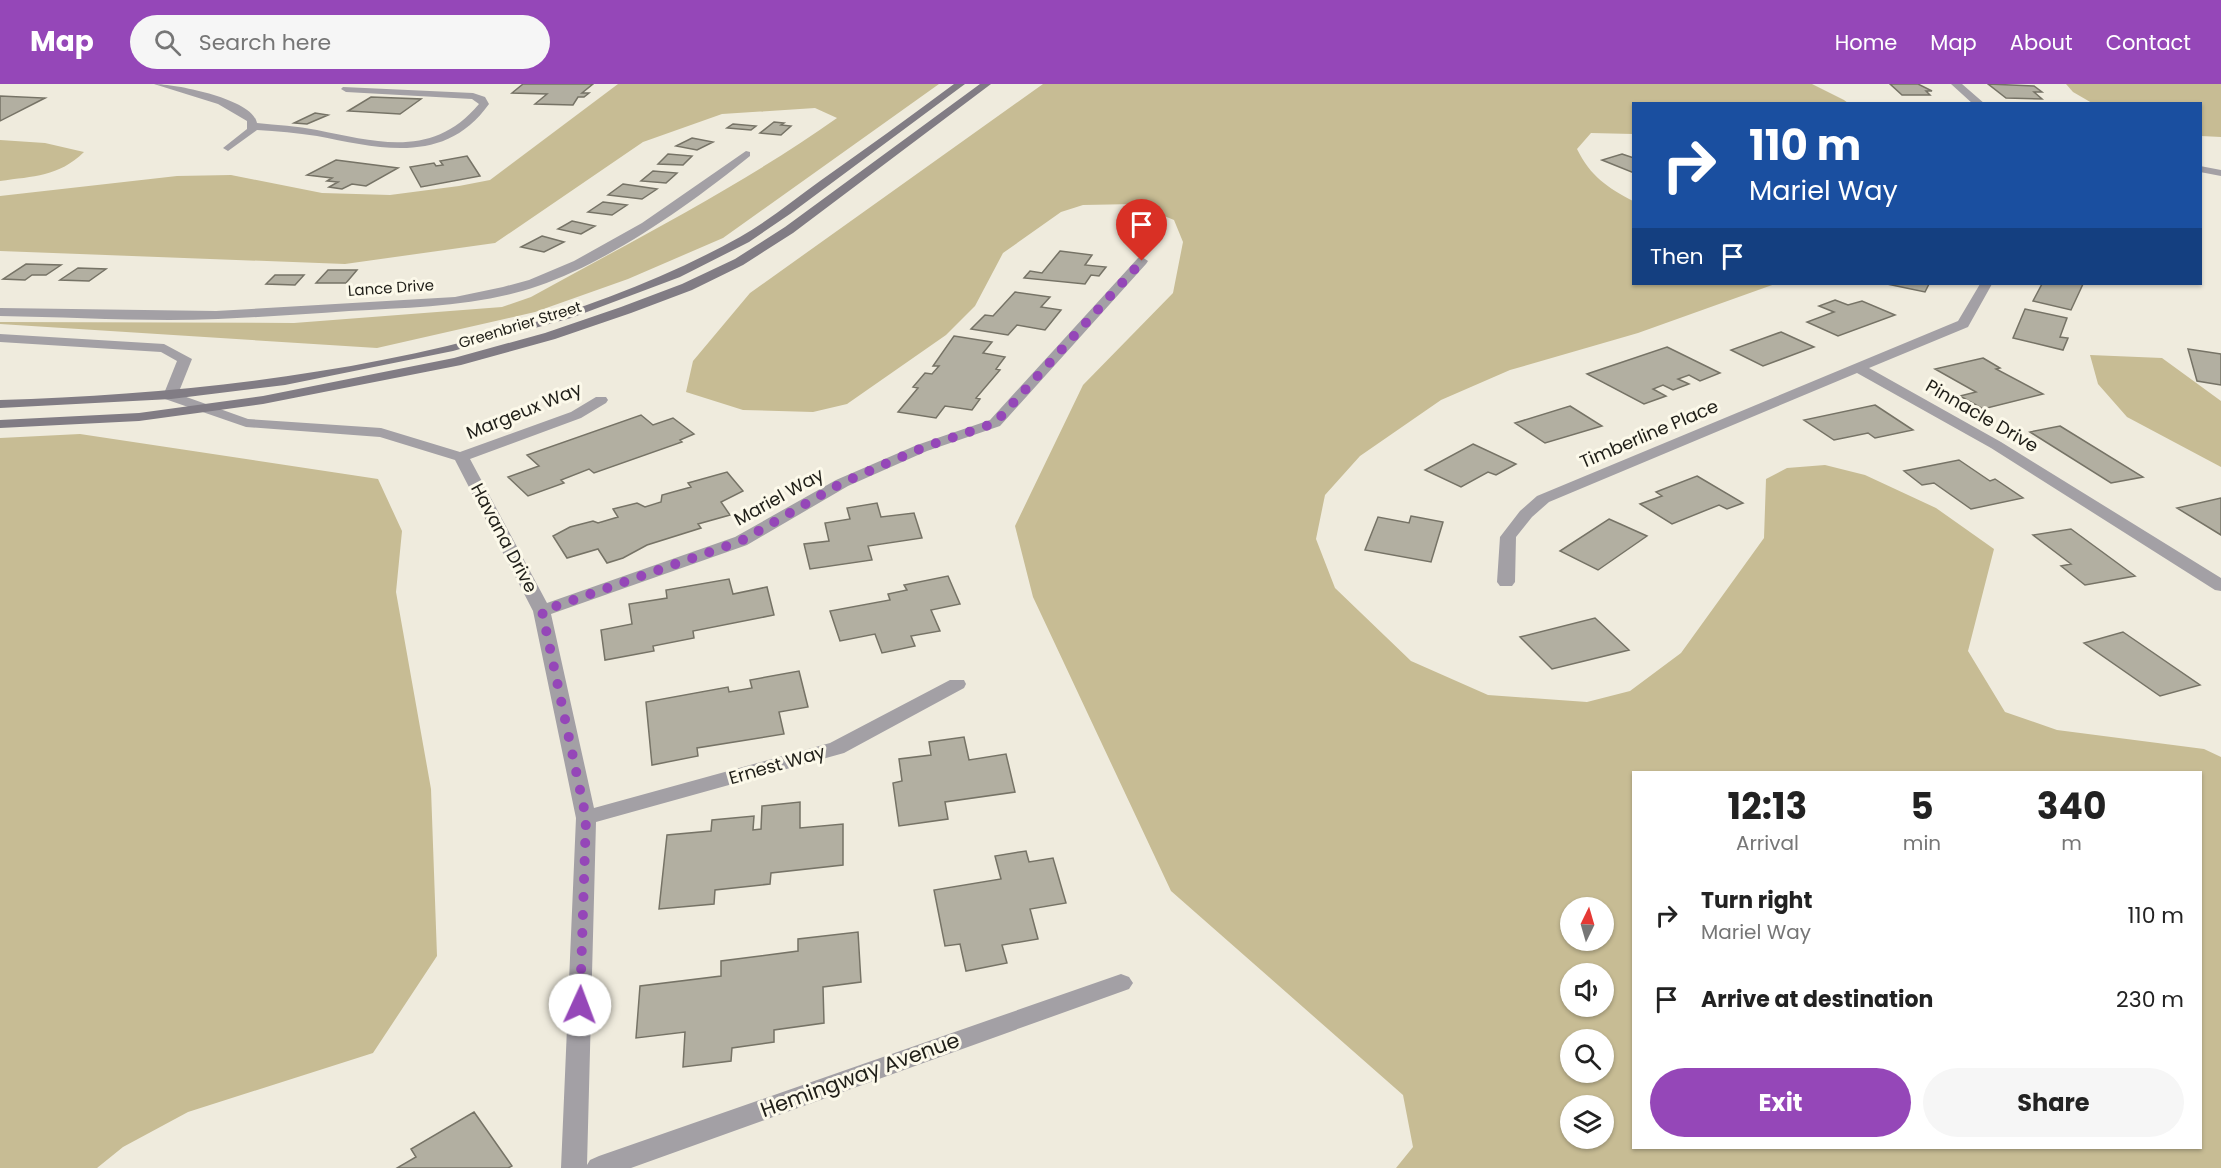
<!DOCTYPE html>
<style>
body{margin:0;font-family:Poppins,sans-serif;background:#f6f6f6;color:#222;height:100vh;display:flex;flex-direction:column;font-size:22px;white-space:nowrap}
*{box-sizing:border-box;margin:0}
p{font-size:20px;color:#767676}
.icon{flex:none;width:33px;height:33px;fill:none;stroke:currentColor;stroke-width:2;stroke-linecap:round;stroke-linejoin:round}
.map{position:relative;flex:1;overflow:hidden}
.sheet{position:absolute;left:1632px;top:687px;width:570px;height:378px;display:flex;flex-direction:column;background:#fff;border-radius:0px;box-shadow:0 2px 4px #0004}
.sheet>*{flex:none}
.guide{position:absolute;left:1632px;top:18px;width:570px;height:183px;border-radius:0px;box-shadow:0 2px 4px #0004;background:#1a4fa0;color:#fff;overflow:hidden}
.needle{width:39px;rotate:5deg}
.fabs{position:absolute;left:1560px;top:813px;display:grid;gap:12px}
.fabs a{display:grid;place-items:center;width:54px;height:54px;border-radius:50%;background:#fff;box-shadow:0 2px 4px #0004;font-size:30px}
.pin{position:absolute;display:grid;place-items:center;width:51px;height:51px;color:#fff;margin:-62px -26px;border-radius:50% 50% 50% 0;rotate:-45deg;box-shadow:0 0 6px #0007}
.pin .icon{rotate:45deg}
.me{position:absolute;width:66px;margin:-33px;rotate:2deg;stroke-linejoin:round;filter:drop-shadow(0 0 4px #0008)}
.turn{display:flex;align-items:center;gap:21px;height:126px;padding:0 18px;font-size:27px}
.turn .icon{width:78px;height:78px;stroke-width:2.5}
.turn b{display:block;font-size:42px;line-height:51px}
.then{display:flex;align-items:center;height:57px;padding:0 18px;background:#0003;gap:12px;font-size:22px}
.eta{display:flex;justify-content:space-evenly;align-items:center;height:102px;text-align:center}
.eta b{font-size:36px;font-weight:700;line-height:42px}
.cta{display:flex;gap:12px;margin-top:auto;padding:12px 18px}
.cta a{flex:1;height:69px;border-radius:36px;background:#9547b8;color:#fff;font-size:24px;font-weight:700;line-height:69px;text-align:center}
.cta a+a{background:#f6f6f6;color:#222}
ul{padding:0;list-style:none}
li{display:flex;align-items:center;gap:18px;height:84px;padding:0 18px}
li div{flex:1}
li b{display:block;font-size:22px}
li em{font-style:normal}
header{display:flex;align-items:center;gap:36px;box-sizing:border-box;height:84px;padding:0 30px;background:#9547b8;color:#fff}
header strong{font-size:28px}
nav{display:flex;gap:33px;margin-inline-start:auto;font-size:21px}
.search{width:420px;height:54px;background:#f6f6f6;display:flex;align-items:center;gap:15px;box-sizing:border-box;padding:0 21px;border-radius:33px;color:#767676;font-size:22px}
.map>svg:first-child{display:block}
</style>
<header>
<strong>Map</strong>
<div class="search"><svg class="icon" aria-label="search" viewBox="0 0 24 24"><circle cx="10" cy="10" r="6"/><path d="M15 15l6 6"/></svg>Search here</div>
<nav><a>Home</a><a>Map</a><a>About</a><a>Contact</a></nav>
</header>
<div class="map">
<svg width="2221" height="1084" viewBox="0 0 2221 1084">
<rect width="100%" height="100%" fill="#efebdd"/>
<path fill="#c7bc94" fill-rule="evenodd" d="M618,0H939L723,154L628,195L535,228L377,264L0,240V238L294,239L502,223L531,213C634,156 741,102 837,34L815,24L722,30L643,58L495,159L345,180L0,167V112L177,92L231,91L322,109L390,111L459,102L490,96Z
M1043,0H1812L1844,16L1848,19L1634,20L1633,50L1591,49L1577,65C1591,93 1607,103 1633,117L1634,200H1775L1638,249L1510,286L1441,316L1360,372L1325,411L1316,455L1335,504L1411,577L1488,611L1587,618L1630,607L1681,569L1764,454L1766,395L1787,384L1825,381L1865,391L1936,424L1994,465L1968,567L2005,628L2057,646L2204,665L2221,673V1084H1396L1413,1063L1403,1011L1171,807L1033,513L1015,442L1083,301L1173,209L1183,158L1174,136L1135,120L1083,121L1061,128L1003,169L975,222L946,251L847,320L813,328L743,326L686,308L693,277L750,209ZM2200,688V1064H1634V688ZM1570,824H1604V856H1570ZM1570,890H1604V922H1570ZM1570,956H1604V988H1570ZM1570,1022H1604V1054H1570Z
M2066,0H2221V53L2201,52L2200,20L2092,19L2073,8Z
M0,56L45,59L84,68C58,93 34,92 0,97Z
M2090,271L2162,274L2221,317V383L2127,333L2098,300Z
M80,350L378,395L402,447L396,508L431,705L437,872L373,969L188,1028L123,1063L97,1084H0V354Z"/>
<path fill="#b2afa1" stroke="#767366" stroke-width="1.5" d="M523,0H593L582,9H589L584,13H578L573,21L535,20L547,10L512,9Z
M1890,0H1918L1932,7H1926L1930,11H1902Z
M1988,0L2034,2L2042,8H2034L2042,15L2006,14Z
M0,12L45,14L0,37Z
M371,13L421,15L400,30L348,27Z
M315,29L328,31L307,40L294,39Z
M774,38L784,39L781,41L791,42L781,51L760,49Z
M733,40L756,42L751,46L727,44Z
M692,54L713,58L697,66L676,62Z
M668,70L692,72L683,81L658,80Z
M1622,70L1634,74V89L1602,76Z
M467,72L480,92L421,103L410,83L434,79L436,82L443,81L440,77Z
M336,76L398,84L366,102L352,100L342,105L329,103L338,98L327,97L332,94L307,91Z
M653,87L677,89L666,99L641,97Z
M623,100L657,105L642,115L608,111Z
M603,118L627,121L612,131L588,128Z
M572,137L595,142L581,150L558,145Z
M542,152L564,158L544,168L521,163Z
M1060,167L1092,171L1085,181L1106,183L1099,192L1091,191L1085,200L1024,194L1030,187L1042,189Z
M26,180L61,181L46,191H32L25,196L3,195Z
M78,184L106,185L89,197L60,196Z
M328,186H357L346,199H316Z
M275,191H304L295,201L266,200Z
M1887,200H1929L1925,208Z
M2042,200H2083L2071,226L2033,217Z
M1015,208L1050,213L1041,223L1061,226L1045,246L1017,241L1008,251L971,245L985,231L993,232Z
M1835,216L1848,221L1862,217L1895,231L1838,252L1807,238L1834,228L1819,222Z
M2025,225L2067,234L2060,253L2068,254L2063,266L2013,254Z
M1781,248L1814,263L1763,282L1731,266Z
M954,252L992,258L983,269L1005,273L996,285L1000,286L976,314L980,315L972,326L945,322L936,334L898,328L918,304L913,303L925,289L932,290L939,282H933Z
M1667,263L1720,289L1700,297L1689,291L1678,295L1689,300L1673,306L1663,301L1653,305L1666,312L1644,320L1587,290Z
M2188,265L2221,270V301L2197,297Z
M1983,274L2000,284L1996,285L2043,310L1983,325L1960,312L1976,308L1935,285Z
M1875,321L1913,346L1875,354L1868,349L1834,356L1804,336Z
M1570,322L1602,342L1545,359L1515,339Z
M641,331L653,341L673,334L694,350L680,356L682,358L594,389L589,385L561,396L564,399L528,412L508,393L539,382L527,371Z
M2060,342L2143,393L2111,399L2030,348Z
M1473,360L1516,380L1496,391L1488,388L1461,403L1425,386Z
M1959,376L1990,397L1995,395L2023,414L1971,425L1934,399L1922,401L1904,387Z
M727,388L743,407L721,418L730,431L698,440L701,444L647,461L623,474L607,479L598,465L567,474L553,452L570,443L593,437L598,439L618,433L613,425L637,419L645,423L661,418L662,411L691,403L688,399Z
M1697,392L1743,419L1727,425L1719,421L1672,440L1640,420L1662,412L1656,408Z
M2221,414V451L2177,424Z
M877,419L881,433L914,429L922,454L868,462L872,476L810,485L804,460L829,457L825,439L850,435L847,424Z
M1411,432L1443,438L1431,478L1365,466L1378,433L1409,439Z
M1609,435L1647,452L1598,486L1560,467Z
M2071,445L2135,492L2085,501L2061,482L2071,480L2033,451Z
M948,492L960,520L931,526L940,547L911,552L915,562L882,569L875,550L840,557L830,527L890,516L888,510L907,506L904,501Z
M729,495L733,510L767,503L774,531L693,547L694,554L653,562L654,567L605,576L601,546L632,540L629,520L667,514L666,506Z
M1595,534L1629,566L1552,585L1520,553Z
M2123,548L2200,601L2160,612L2084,559Z
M799,587L808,623L779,628L784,650L697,664L698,672L652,681L646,618L728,603L729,608L752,604L750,596Z
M964,653L969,676L1006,670L1015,708L945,718L948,735L899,742L893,699L902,697L899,675L931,671L929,658Z
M800,718V744L843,740V781L771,789L770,800L715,806L714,820L659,825L667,751L711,747L712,736L754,732L753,746L761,745L762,722Z
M1026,767L1029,778L1053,774L1066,819L1030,825L1038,855L1002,861L1007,879L966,887L960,860L945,862L934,806L1001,795L995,772Z
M858,848L861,898L823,903L824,939L774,946V958L732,964L731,977L683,983L685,948L636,954L640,902L721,892V877L798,867V855Z
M474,1028L512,1082L508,1084H397L416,1073L411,1065Z"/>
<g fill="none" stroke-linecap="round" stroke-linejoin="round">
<path fill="#a3a0a5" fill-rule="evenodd" d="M154,0C176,0 253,15 257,39C277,41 297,42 317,46C377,58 433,75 479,20L472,15L346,8L341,5L343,3L473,9L485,13L489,20C445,82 379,64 317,52C297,49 277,47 257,46L228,67L223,64L247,45V37L218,20Z
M1951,0H1962L1985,20H1973Z
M746,67L750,68V72C691,120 609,178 538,202C477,223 413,223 349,227C306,230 262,233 218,235C146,238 72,233 0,232V224L216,227L455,213L503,203L529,196L574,177L642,139Z
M2200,82L2221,86V92L2200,88Z
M1142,173L1148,177L1146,180L1000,342L927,367L848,402L747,461L551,530L594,724L830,659L950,596H964L966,600L964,604L844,669L596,738L587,1081L590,1076L599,1072L1121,890L1129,893L1133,899L1129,905L631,1084H561L576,734L533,527L455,376L380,353L246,343L165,315L163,312L177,277L161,268L0,258V250L164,260L192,275L178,310L248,335L381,344L460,368L571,328L596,313H606L608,316L606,319L581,334L470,375L547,519L735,453L836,396L917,361L990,336L1138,174Z
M1980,200H1992L1968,243L1869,284L2001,358L2221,494V507L2215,506L1991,364L1857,289L1549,418L1532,433L1516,453L1515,498L1512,502H1500L1497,498L1500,453L1520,427L1537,412L1958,237Z"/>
<path fill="#817c84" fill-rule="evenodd" d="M954,0H965L790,130L749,158L680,193L571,234L453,267L285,301L171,315L0,324V316C242,309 525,272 740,153C768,137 794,116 820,97C865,65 910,33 954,0Z
M980,0H991L793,149L743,181L692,206L631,229L555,255L461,281L263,320L139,337L0,344V336L139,329L263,312L454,274L545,249L621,223L682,200L735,175L785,143Z"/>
</g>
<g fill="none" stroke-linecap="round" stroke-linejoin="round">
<path stroke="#9547b8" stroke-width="10" stroke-dasharray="0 18" d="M580,921L586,734L542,527L741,457L842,399L922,364L995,339L1142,177"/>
</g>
<g text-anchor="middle" stroke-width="6" stroke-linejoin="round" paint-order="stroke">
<g font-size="15" fill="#1f1e18" stroke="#fcf9ea">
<text transform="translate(391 204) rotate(-4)" y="5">Lance Drive</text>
<text transform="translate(520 241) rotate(-17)" y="5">Greenbrier Street</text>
</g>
<g font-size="18" fill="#1f1e18" stroke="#fcf9ea">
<text transform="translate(524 327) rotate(-22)" y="6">Margeux Way</text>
<text transform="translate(1982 332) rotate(30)" y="6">Pinnacle Drive</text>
<text transform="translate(1649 350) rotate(-23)" y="6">Timberline Place</text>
<text transform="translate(779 413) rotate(-29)" y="6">Mariel Way</text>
<text transform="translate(504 454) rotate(62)" y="6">Havana Drive</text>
<text transform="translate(777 681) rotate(-16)" y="6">Ernest Way</text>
</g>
<g font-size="21" fill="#1f1e18" stroke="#fcf9ea">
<text transform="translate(860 991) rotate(-20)" y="7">Hemingway Avenue</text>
</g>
</g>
</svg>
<div class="fabs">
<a><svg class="needle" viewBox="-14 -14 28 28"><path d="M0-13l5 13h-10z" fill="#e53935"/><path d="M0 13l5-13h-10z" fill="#767676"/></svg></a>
<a><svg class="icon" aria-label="sound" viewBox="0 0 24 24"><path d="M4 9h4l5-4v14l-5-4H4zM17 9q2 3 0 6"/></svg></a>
<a><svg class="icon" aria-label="search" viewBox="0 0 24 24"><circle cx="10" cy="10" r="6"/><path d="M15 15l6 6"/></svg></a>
<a><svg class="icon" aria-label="layers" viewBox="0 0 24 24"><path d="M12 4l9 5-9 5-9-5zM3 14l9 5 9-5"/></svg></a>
</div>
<div class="pin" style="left:1142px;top:177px;background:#d93025"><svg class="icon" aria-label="arrive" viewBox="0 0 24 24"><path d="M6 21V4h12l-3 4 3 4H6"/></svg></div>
<svg class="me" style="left:580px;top:921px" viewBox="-20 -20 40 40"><circle r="19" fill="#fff"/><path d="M0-13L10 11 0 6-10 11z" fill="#9547b8"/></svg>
<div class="guide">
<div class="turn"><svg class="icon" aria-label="right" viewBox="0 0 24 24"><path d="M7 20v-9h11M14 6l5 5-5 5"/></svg><div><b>110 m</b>Mariel Way</div></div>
<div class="then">Then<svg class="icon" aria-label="arrive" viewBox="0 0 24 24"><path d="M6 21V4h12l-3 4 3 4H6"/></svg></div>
</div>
<section class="sheet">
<div class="eta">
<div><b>12:13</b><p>Arrival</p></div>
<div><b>5</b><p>min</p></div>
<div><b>340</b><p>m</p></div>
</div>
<ul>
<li><svg class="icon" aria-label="right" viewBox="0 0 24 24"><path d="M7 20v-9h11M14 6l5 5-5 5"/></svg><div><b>Turn right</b><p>Mariel Way</p></div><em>110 m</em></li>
<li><svg class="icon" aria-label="arrive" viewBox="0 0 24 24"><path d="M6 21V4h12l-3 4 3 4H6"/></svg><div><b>Arrive at destination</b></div><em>230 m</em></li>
</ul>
<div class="cta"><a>Exit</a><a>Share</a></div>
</section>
</div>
